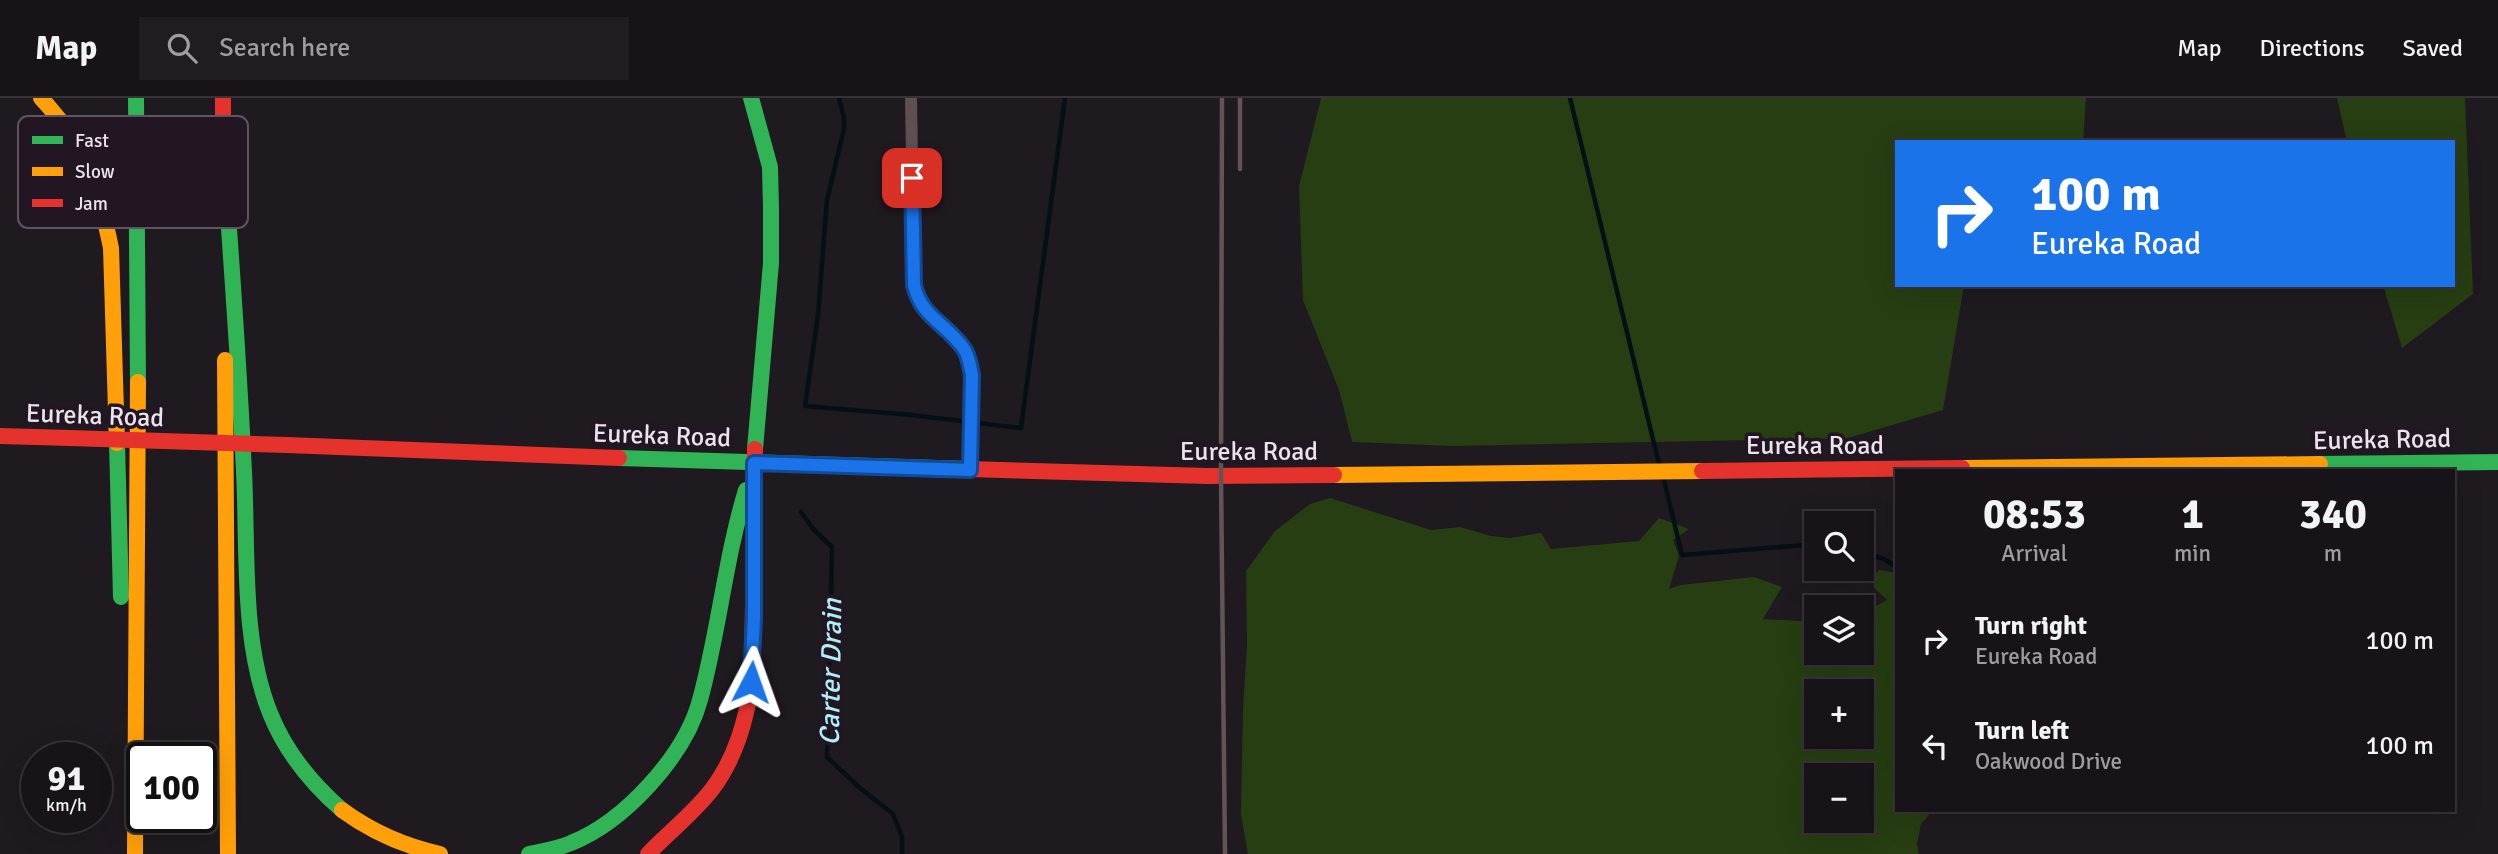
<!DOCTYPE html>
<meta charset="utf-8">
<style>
body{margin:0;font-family:Signika,sans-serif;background:#201c21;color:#f1f3f6;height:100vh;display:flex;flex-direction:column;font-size:26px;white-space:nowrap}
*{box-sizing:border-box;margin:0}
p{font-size:23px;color:#9e9ea2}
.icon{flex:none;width:38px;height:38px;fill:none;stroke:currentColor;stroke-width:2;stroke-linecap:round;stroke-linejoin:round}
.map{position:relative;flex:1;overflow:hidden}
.details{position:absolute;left:1895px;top:371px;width:560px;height:343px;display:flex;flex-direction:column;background:#171318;border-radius:0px;box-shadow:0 7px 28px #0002,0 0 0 2px #363237}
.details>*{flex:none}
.hud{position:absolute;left:1895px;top:42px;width:560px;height:147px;border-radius:0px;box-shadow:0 7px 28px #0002,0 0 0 2px #363237;background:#1a73e8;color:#fff;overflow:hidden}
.buttons{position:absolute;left:1804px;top:413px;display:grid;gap:14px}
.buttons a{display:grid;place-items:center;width:70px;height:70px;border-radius:0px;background:#171318;box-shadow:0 7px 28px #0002,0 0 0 2px #363237;font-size:35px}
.speed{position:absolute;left:21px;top:644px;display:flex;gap:14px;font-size:35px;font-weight:700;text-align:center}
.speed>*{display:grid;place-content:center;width:91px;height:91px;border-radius:50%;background:#171318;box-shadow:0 7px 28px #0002,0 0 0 2px #363237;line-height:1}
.speed small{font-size:18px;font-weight:400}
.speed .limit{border:4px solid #111;border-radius:10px;background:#fff;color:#111}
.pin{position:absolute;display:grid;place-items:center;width:60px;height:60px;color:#fff;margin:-30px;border-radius:14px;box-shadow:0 4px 10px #0006}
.me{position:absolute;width:77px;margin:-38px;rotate:4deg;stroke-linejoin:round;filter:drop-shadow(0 0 5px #0008)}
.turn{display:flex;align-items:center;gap:24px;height:147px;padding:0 21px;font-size:32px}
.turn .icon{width:91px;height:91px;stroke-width:2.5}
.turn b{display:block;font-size:49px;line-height:60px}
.eta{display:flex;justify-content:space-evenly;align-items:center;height:119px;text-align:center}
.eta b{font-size:42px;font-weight:800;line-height:49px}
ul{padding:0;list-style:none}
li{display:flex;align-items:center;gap:21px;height:105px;padding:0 21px}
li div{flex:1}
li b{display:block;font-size:26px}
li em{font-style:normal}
header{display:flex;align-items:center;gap:42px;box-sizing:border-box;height:98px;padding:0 35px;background:#171318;border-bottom:2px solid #363237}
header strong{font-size:33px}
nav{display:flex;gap:38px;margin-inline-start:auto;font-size:24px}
.search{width:490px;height:63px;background:#201c21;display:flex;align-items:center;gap:18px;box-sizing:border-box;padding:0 24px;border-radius:0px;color:#9e9ea2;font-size:26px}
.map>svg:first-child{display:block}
</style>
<header>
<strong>Map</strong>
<div class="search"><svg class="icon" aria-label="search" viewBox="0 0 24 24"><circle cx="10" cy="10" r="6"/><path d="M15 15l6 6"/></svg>Search here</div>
<nav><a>Map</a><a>Directions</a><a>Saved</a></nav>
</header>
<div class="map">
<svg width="2498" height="756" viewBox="0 0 2498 756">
<rect width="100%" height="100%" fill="#1f1920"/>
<path fill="#263e12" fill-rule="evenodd" d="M1321,0H2086L2083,44H1897V187H1964L1943,312L1848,340L1454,348L1352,344L1339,292L1303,202L1299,88Z
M2337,0H2465L2473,196L2402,250L2383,187H2454V44H2347Z
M1330,400L1431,432L1460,429L1491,438L1510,440L1541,435L1551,451L1639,443L1659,420L1689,431L1673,442L1679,458L1669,491L1681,487L1754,479L1782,489L1763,521L1816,524V555H1862V512H1869L1887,502L1874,490L1873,478L1879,472L1897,475V712H1933L1921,726L1917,746L1919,756H1248L1241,717L1243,611L1247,546L1246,473L1275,433L1310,406ZM1816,593H1862V639H1816ZM1816,677H1862V723H1816Z"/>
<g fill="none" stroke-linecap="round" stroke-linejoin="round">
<path stroke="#041114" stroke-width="4.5" d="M839,0L844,20V31L827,102L818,217L805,308L911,317L1021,330L1065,0
M1570,0L1660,370
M1663,378L1682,457L1806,447L1816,448
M801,414L814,432L832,449L827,659L860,690L893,716L902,739V756
M1862,456L1882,460L1897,469"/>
<path stroke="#604f50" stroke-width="12" d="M911,0L914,187C920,217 947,227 964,251C969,258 970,268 972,277L970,372"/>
<path stroke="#30b455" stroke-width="16" d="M136,0L138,284
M751,0L770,69L771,111V165L755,351
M223,47C231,156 239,265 244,374C248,451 241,543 270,615C285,653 311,685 342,712
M117,345L121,499
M619,360L969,371
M2320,366L2498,364
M529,756C543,753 557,751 571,745C624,724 685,658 700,602C719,533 725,461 746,392"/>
<path stroke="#ff9f0a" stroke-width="16" d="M41,0C86,48 98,87 111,150L117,345
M225,262L228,756
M1962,370L2320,366
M1334,377L1702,373
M342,712C372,734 404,748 440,756
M135,756L138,284"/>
<path stroke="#e5322d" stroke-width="16" d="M223,0V60
M0,338L70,340
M287,347L619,360
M969,371L1207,378L1334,377
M1702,373L1962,370
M648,756C668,735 696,713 713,690C736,659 746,622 752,584L755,351"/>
<path stroke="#605457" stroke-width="4.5" d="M1222,0L1221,378L1225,756
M1240,0V71"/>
<path stroke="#e5322d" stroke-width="16" d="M70,340L287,347"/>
</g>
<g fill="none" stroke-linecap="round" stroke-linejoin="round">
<g stroke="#114b97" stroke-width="18">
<path id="route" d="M751,584L754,519V365L970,372L972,277C970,268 969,258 964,251C947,226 921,219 914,187L912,80"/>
</g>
<use href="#route" stroke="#1a73e8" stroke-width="12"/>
</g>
<g text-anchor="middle" stroke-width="7" stroke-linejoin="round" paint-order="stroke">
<g font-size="26" fill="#ece4ed" stroke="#221623">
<text transform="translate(95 317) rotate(2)" y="9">Eureka Road</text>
<text transform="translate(662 337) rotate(2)" y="9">Eureka Road</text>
<text transform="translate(2382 341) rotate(-1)" y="9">Eureka Road</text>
<text x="1815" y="356">Eureka Road</text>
<text x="1249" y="362">Eureka Road</text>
</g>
<g font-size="28" font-style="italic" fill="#b0eef7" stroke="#221623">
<text transform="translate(830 574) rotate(-89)" y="10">Carter Drain</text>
</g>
</g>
<rect x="18" y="18" width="230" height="112" rx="10" fill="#221623" stroke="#5f5460" stroke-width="2"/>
<rect x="32" y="38" width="31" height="8" fill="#30b455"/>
<rect x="32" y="69" width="31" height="9" fill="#ff9f0a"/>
<rect x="32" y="101" width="31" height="8" fill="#e5322d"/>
<g font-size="19" fill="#ece4ed">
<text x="75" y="49">Fast</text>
<text x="75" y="80">Slow</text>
<text x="75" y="112">Jam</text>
</g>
</svg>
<div class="buttons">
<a><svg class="icon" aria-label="search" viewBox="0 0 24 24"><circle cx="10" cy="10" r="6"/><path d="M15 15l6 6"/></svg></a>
<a><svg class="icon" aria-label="layers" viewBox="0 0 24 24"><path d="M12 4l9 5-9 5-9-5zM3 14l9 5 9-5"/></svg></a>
<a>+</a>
<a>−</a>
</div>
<div class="speed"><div>91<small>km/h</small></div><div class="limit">100</div></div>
<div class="pin" style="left:912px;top:80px;background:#d93025"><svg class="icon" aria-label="arrive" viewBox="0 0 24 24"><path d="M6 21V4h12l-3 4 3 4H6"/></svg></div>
<svg class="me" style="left:751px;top:584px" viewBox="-20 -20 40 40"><path d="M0-17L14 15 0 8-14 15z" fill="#1a73e8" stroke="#fff" stroke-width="4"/></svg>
<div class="hud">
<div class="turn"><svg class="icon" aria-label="right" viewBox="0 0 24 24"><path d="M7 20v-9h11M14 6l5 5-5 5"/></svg><div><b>100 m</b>Eureka Road</div></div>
</div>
<section class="details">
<div class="eta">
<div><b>08:53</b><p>Arrival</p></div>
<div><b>1</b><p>min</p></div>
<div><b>340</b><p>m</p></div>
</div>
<ul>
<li><svg class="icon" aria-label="right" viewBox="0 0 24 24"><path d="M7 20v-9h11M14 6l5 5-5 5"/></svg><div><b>Turn right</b><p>Eureka Road</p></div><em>100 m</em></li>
<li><svg class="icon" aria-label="left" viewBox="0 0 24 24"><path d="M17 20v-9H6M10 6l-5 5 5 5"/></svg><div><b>Turn left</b><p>Oakwood Drive</p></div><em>100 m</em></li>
</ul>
</section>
</div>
